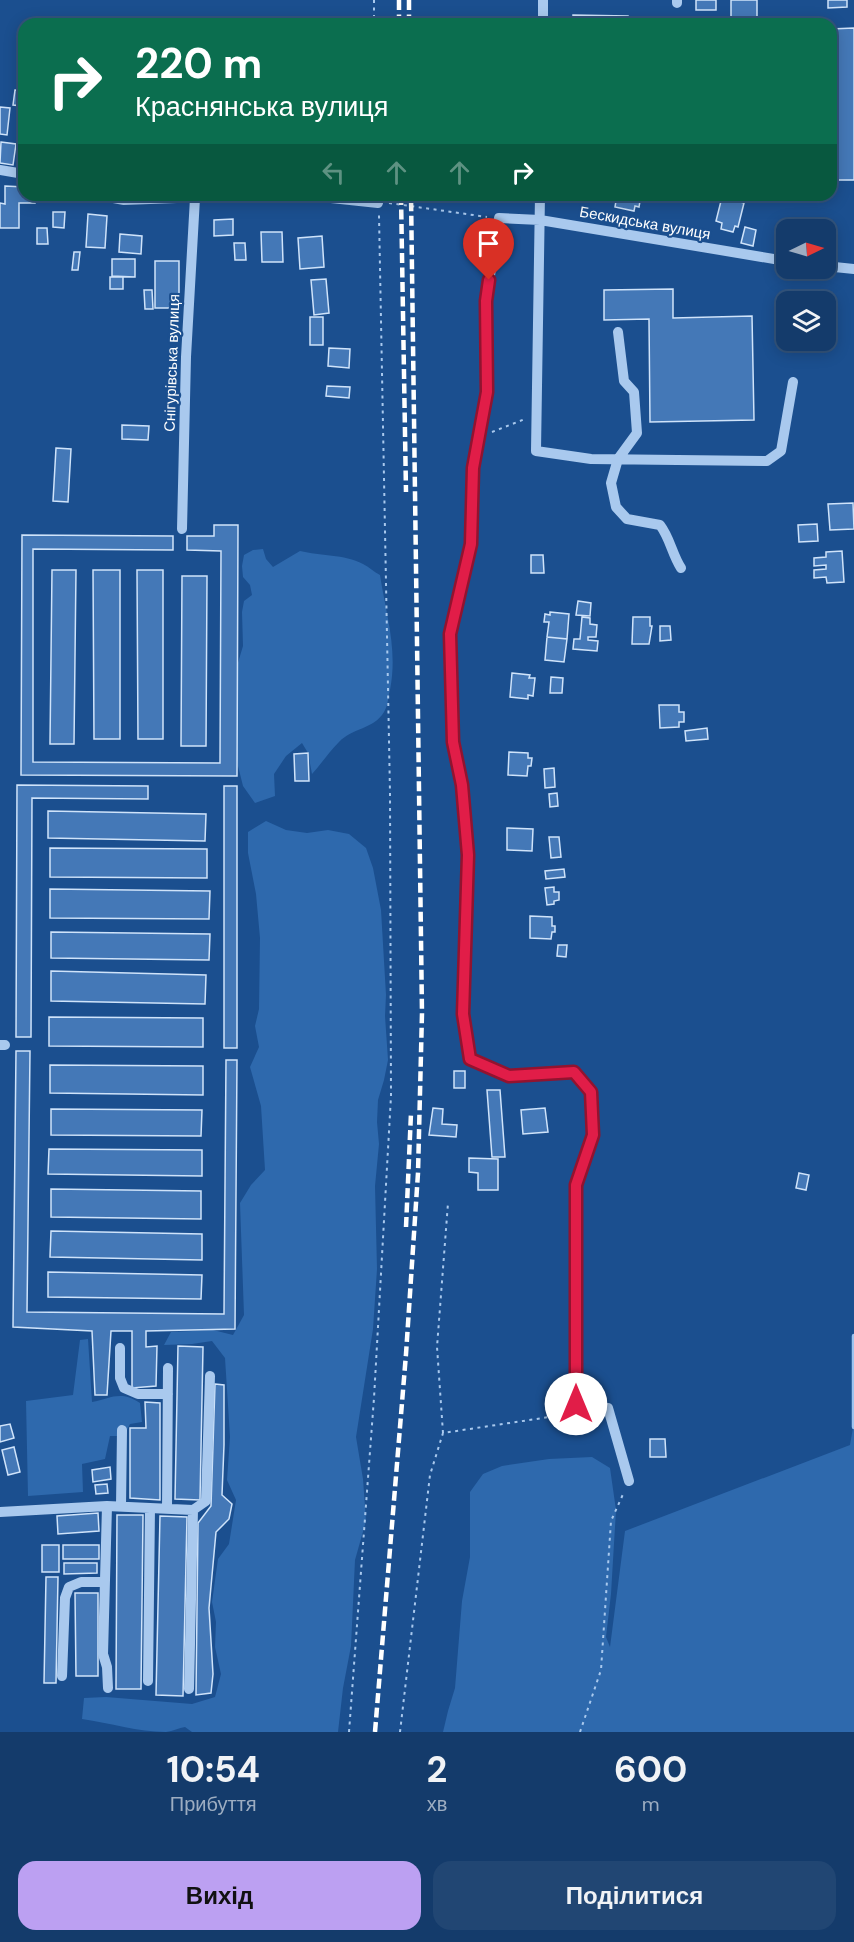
<!DOCTYPE html>
<html lang="uk">
<meta charset="utf-8">
<style>
body{margin:0;font-family:"DM Sans",sans-serif;background:#214673;color:#f1f3f6;height:100vh;display:flex;flex-direction:column;font-size:22px;white-space:nowrap}
*{box-sizing:border-box;margin:0}
p{font-size:20px;color:#9dadc1}
.icon{flex:none;width:33px;height:33px;fill:none;stroke:currentColor;stroke-width:2;stroke-linecap:round;stroke-linejoin:round}
.map{position:relative;height:1732px;overflow:hidden}
.details{display:flex;flex-direction:column;background:#143b6b;flex:1}
.details>*{flex:none}
.banner{position:absolute;left:18px;top:18px;width:819px;height:183px;border-radius:18px;box-shadow:0 3px 15px #0003,0 0 0 2px #33557e;background:#0b6e4f;color:#fff;overflow:hidden}
.needle{width:39px;rotate:85deg}
.buttons{position:absolute;left:776px;top:219px;display:grid;gap:12px}
.buttons a{display:grid;place-items:center;width:60px;height:60px;border-radius:12px;background:#143b6b;box-shadow:0 3px 15px #0003,0 0 0 2px #33557e;font-size:30px}
.pin{position:absolute;display:grid;place-items:center;width:51px;height:51px;color:#fff;margin:-62px -26px;border-radius:50% 50% 50% 0;rotate:-45deg;box-shadow:0 0 6px #0007}
.pin .icon{rotate:45deg}
.me{position:absolute;width:66px;margin:-33px;rotate:0deg;stroke-linejoin:round;filter:drop-shadow(0 0 4px #0008)}
.turn{display:flex;align-items:center;gap:21px;height:126px;padding:0 18px;font-size:27px}
.turn .icon{width:78px;height:78px;stroke-width:2.5}
.turn b{display:block;font-size:42px;line-height:51px}
.lanes{display:flex;align-items:center;height:57px;padding:0 18px;background:#0003;justify-content:center;gap:30px;direction:ltr}
.lanes .off{opacity:.35}
.eta{display:flex;justify-content:space-evenly;align-items:center;height:102px;text-align:center}
.eta b{font-size:36px;font-weight:700;line-height:42px}
.button{display:flex;gap:12px;margin-top:auto;padding:12px 18px}
.button a{flex:1;height:69px;border-radius:18px;background:#bca0f2;color:#111;font-size:24px;font-weight:700;line-height:69px;text-align:center}
.button a+a{background:#214673;color:#f1f3f6}
.map>svg:first-child{display:block}
</style>
<div class="map">
<svg width="854" height="1732" viewBox="0 0 854 1732">
<rect width="100%" height="100%" fill="#1b4f8f"/>
<path fill="#2e69ad" d="M263,549L266,559L273,567L300,551C320,556 344,554 363,564C369,567 374,572 380,575C386,615 398,649 390,690C388,697 388,706 384,712C374,729 352,728 339,742C329,752 321,764 312,774L308,753L302,743L286,756L274,774L275,796L255,803L243,786L238,766L235,745L237,666L243,646L242,612L244,601L252,595L250,585L243,577L242,566L244,555L253,550Z
M266,821L286,830L307,833L328,830L349,834L366,848L373,868L381,910L386,995L385,1016L388,1060L384,1080L378,1100L377,1122L379,1144L375,1186L377,1269L373,1329L356,1437L363,1479L366,1521L355,1560L351,1646L343,1688L338,1732H192L185,1727C179,1728 173,1731 166,1732C138,1732 110,1723 82,1719L84,1698L106,1697L192,1704L215,1697L221,1674L215,1647L216,1622L212,1602L218,1559L229,1544L236,1500L227,1480L230,1437L225,1358L212,1341L192,1344L164,1345L171,1332L213,1330L233,1335L244,1315L240,1203L251,1185L265,1170L261,1106L250,1067L259,1047L255,1026L259,1009L260,938L256,894L248,853V832Z
M88,1339L92,1402C111,1398 121,1390 140,1403L142,1422L130,1424L124,1436H110L105,1459L82,1464L83,1492L28,1496L26,1401L73,1395L80,1340Z
M854,1422V1732H443L448,1711L455,1688L462,1601L470,1557V1492L483,1474L502,1466L549,1459L592,1457L610,1468L616,1510L611,1594L606,1637L610,1647L625,1531L850,1445Z"/>
<g fill="none" stroke-linecap="round" stroke-linejoin="round">
<path stroke="#9cc4f0" stroke-width="4.5" d="M854,1336V1427"/>
</g>
<path fill="#4478b7" stroke="#cfe3fa" stroke-width="1.5" d="M696,0H716V10H696Z
M731,0H757V24H731Z
M828,0H847V7L828,8Z
M573,15L628,16V24H573Z
M854,28V180H836L831,29Z
M15,90L24,91L22,106L13,105Z
M0,107L10,108L7,135L0,134Z
M1,142L16,144L13,165L0,163Z
M5,186L24,187V195H35V203H19V228H0V203L5,204Z
M617,195H641L639,207L635,206L634,211L615,207Z
M722,197L744,203L738,227L735,226L733,232L721,229L722,223L716,221Z
M53,212H65L64,228L53,227Z
M88,214L107,216L105,248L86,247Z
M233,219V235L214,236V220Z
M745,227L756,230L753,246L741,243Z
M37,228H47L48,244H37Z
M261,232H282L283,262H262Z
M120,234L142,236L141,254L119,252Z
M322,236L324,267L300,269L298,238Z
M234,243H245L246,260H235Z
M74,252H80L78,270H72Z
M112,259H135V277L112,276Z
M155,261H179V308H155Z
M110,277H123V289H110Z
M326,279L329,313L314,315L311,280Z
M673,289V318L752,316L754,420L650,422L649,319L604,320V290Z
M144,290H152L153,309H145Z
M310,317H323V345H310Z
M329,348L350,349L349,368L328,366Z
M327,386L350,387L349,398L326,396Z
M122,425L149,426L148,440L122,439Z
M56,448L71,449L68,502L53,501Z
M853,503L854,529L830,530L828,504Z
M817,524L818,541L799,542L798,525Z
M214,525H238L237,776L21,775L22,535L173,536V550L33,549V762L220,763L221,551L187,550V536H214Z
M842,551L844,582L827,583L826,577L814,578V570L826,569V565L814,566V558L826,557V552Z
M531,555H543L544,573H531Z
M52,570H76L74,744H50Z
M93,570H120V739H94Z
M137,570H163V739H138Z
M182,576H207L206,746H181Z
M578,601L591,603L590,616L576,615Z
M550,612L569,614L567,639L547,637L549,622H544L545,614L550,615Z
M582,617L590,618V624L597,625L596,637H588V640L598,641L597,651L573,649L574,639H580Z
M633,617H650V626H652L649,644H632Z
M660,626H670L671,640L660,641Z
M547,637L567,639L564,662L545,660Z
M512,673L530,675L529,678H535L533,696L528,695V699L510,697Z
M551,677L563,678L562,693H550Z
M659,705H679V712H684V722H679V727L660,728Z
M707,728L708,739L686,741L685,731Z
M509,752L528,753V758H532L531,766H528L527,776L508,775Z
M308,753L309,781H295L294,754Z
M554,768L555,787L545,788L544,769Z
M17,785L148,786V799L32,798L31,1037H16Z
M224,786H237V1048H224Z
M557,793L558,806L550,807L549,794Z
M48,811L206,814L205,841L48,838Z
M507,828L533,829L532,851L507,850Z
M549,837H559L561,857L551,858Z
M50,848L207,849V878L50,877Z
M564,869L565,877L546,879L545,871Z
M554,887V892H559V900L554,901V904L547,905L545,888Z
M50,889L210,891L209,919L50,918Z
M530,916L552,917V926H555V932H552L551,939L530,938Z
M51,932L210,934L209,960L51,958Z
M558,945H567L566,957L557,956Z
M51,971L206,975L205,1004L51,1001Z
M49,1017L203,1018V1047L49,1046Z
M16,1051H30L27,1312L224,1314L226,1060H237L235,1329L146,1331V1347L157,1346L156,1386L132,1388V1331H111L107,1395H95L92,1331L13,1327Z
M50,1065L203,1066V1095L50,1093Z
M454,1071H465V1088H454Z
M487,1090H500L505,1157H492Z
M433,1108L443,1109L442,1124L457,1125L456,1137L429,1135Z
M545,1108L548,1132L523,1134L521,1110Z
M51,1109L202,1110L201,1136L51,1135Z
M49,1149L202,1150V1176L48,1174Z
M469,1158L498,1159V1190H478V1173L469,1172Z
M799,1173L809,1175L806,1190L796,1188Z
M51,1189L201,1191V1219L51,1217Z
M51,1231L202,1234V1260L50,1257Z
M48,1272L202,1275L201,1299L48,1297Z
M178,1346L203,1347L200,1500L175,1499Z
M215,1384L224,1385V1445L222,1495L232,1504L229,1519L216,1532L209,1608L213,1674L211,1693L196,1695L198,1523L211,1506Z
M145,1402L160,1403V1500L130,1498V1428H146Z
M10,1424L14,1438L0,1442V1426Z
M650,1439H665L666,1457H650Z
M14,1447L20,1472L8,1475L2,1450Z
M110,1467L111,1479L93,1482L92,1470Z
M107,1484L108,1493L96,1494L95,1485Z
M98,1513L99,1531L58,1534L57,1516Z
M117,1515H143L141,1689H116Z
M160,1516L187,1517L183,1696L156,1695Z
M42,1545H59V1572H42Z
M63,1545H99V1559H63Z
M64,1563H97V1573L64,1574Z
M46,1577H58L56,1683H44Z
M75,1593H98V1676H76Z"/>
<g fill="none" stroke-linecap="round" stroke-linejoin="round">
<path stroke="#a9c9ee" stroke-width="2" stroke-dasharray="3 4.5" stroke-linecap="butt" d="M374,0V24
M389,203L487,217
M492,432L525,419
M443,1433L437,1347L448,1203
M349,1732L374,1398L391,1096L390,793L379,215
M400,1732L430,1475L443,1433L556,1416L566,1410
M580,1732L601,1670L611,1521L624,1492"/>
<path stroke="#a9c9ee" stroke-width="10" d="M677,0V3
M543,24V0
M0,170L24,174
M98,195L124,200L257,195
M303,195L378,203
M540,195L536,451L591,459L767,461L781,451L793,382
M825,266L854,269
M618,332L624,381L634,392L637,433L618,459L611,483L616,507L627,519L660,525C670,538 672,554 681,568
M182,529L186,357L195,198
M0,1045H5
M120,1348V1378L124,1388L138,1394H168
M629,1481L608,1408L589,1409L576,1404V1185L593,1135L591,1092L574,1072L509,1076L470,1059L463,1014L468,855L462,785L453,742L450,634L471,544L473,468L487,392L486,301L499,218L540,220L786,261
M107,1506L103,1654L107,1667L108,1688
M121,1506L122,1430
M167,1509L168,1368
M0,1512L107,1506L193,1510
M62,1676L65,1598L69,1587L81,1582H103
M148,1681L150,1508
M189,1689L193,1510L206,1501L210,1376"/>
<path stroke="#fff" stroke-width="4.5" stroke-dasharray="10 4.5" stroke-linecap="butt" d="M399,0V24
M409,0V24
M401,195L406,492
M406,1227L411,1113
M375,1732L406,1354L418,1173L422,1013L411,195"/>
</g>
<g fill="none" stroke-linecap="round" stroke-linejoin="round">
<g stroke="#92132f" stroke-width="15">
<path id="route" d="M489,280L486,301L487,392L473,468L471,544L450,634L453,742L462,785L468,855L463,1014L470,1059L509,1076L574,1072L591,1092L593,1135L576,1185V1404"/>
</g>
<use href="#route" stroke="#e11d48" stroke-width="10"/>
</g>
<g text-anchor="middle" stroke-width="4.5" stroke-linejoin="round" paint-order="stroke">
<g font-size="15" fill="#fff" stroke="#1b4f8f">
<text transform="translate(645 223) rotate(10)" y="5">Бескидська вулиця</text>
<text transform="translate(172 363) rotate(-88)" y="5">Снігурівська вулиця</text>
</g>
</g>
</svg>
<div class="buttons">
<a><svg class="needle" viewBox="-14 -14 28 28"><path d="M0-13l5 13h-10z" fill="#e53935"/><path d="M0 13l5-13h-10z" fill="#9dadc1"/></svg></a>
<a><svg class="icon" aria-label="layers" viewBox="0 0 24 24"><path d="M12 4l9 5-9 5-9-5zM3 14l9 5 9-5"/></svg></a>
</div>
<div class="pin" style="left:489px;top:280px;background:#d93025"><svg class="icon" aria-label="arrive" viewBox="0 0 24 24"><path d="M6 21V4h12l-3 4 3 4H6"/></svg></div>
<svg class="me" style="left:576px;top:1404px" viewBox="-20 -20 40 40"><circle r="19" fill="#fff"/><path d="M0-13L10 11 0 6-10 11z" fill="#e11d48"/></svg>
<div class="banner">
<div class="turn"><svg class="icon" aria-label="right" viewBox="0 0 24 24"><path d="M7 20v-9h11M14 6l5 5-5 5"/></svg><div><b>220 m</b>Краснянська вулиця</div></div>
<div class="lanes"><svg class="icon off" aria-label="left" viewBox="0 0 24 24"><path d="M17 20v-9H6M10 6l-5 5 5 5"/></svg><svg class="icon off" aria-label="ahead" viewBox="0 0 24 24"><path d="M12 20V5M6 11l6-6 6 6"/></svg><svg class="icon off" aria-label="ahead" viewBox="0 0 24 24"><path d="M12 20V5M6 11l6-6 6 6"/></svg><svg class="icon" aria-label="right" viewBox="0 0 24 24"><path d="M7 20v-9h11M14 6l5 5-5 5"/></svg></div>
</div>
</div>
<section class="details">
<div class="eta">
<div><b>10:54</b><p>Прибуття</p></div>
<div><b>2</b><p>хв</p></div>
<div><b>600</b><p>m</p></div>
</div>
<div class="button"><a>Вихід</a><a>Поділитися</a></div>
</section>
